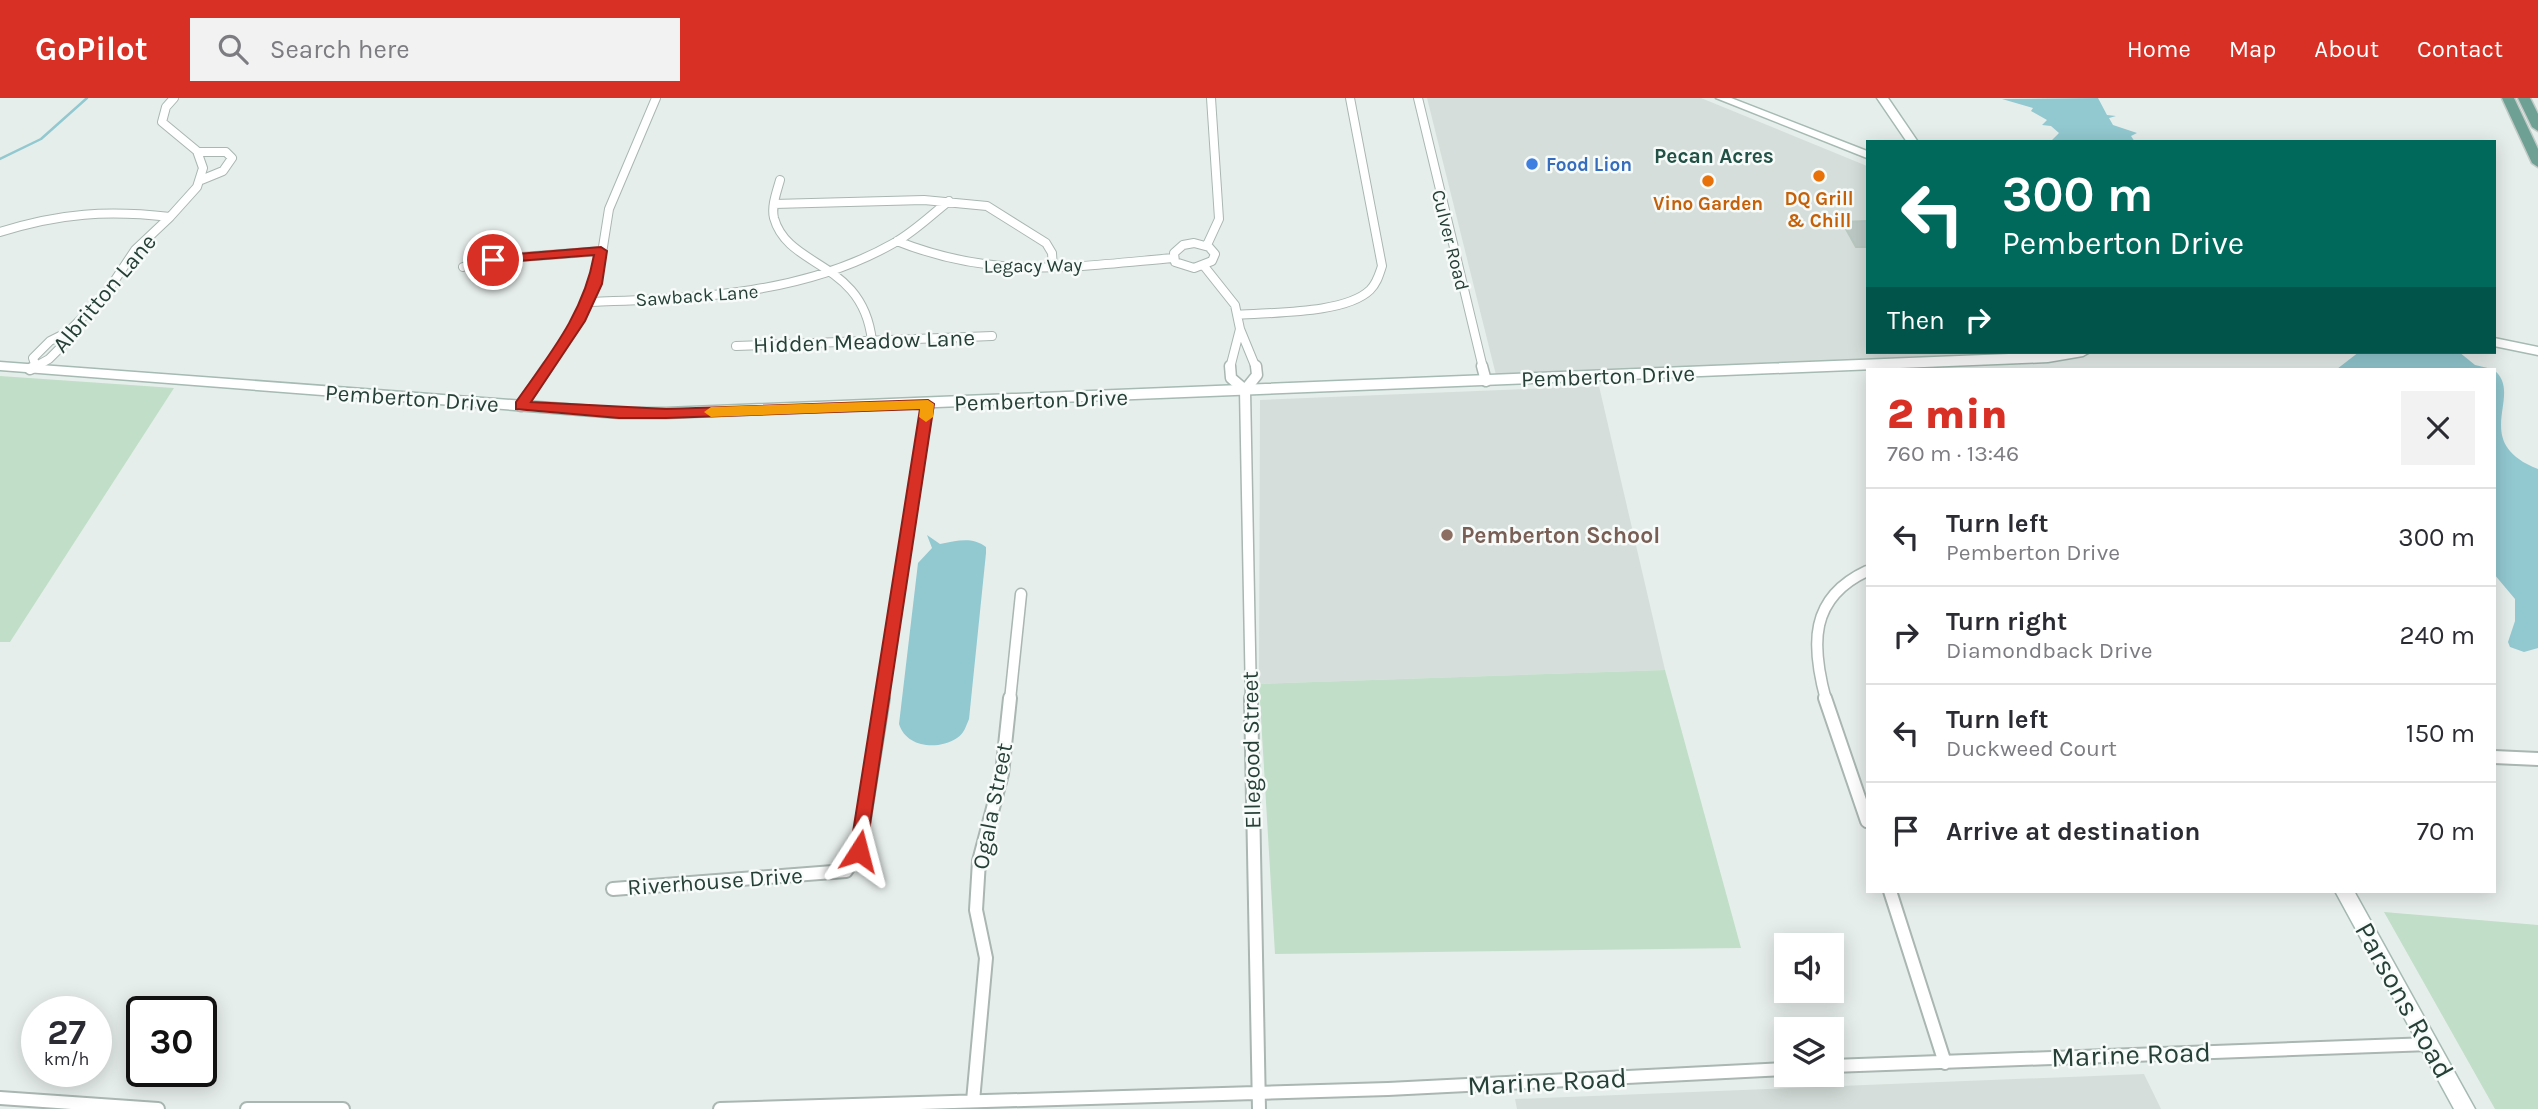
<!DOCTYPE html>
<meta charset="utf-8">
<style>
body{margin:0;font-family:Karla,sans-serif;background:#f2f2f3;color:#2b2b33;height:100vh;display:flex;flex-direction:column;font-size:26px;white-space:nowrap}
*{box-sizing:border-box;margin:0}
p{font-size:23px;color:#7c7c81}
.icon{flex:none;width:38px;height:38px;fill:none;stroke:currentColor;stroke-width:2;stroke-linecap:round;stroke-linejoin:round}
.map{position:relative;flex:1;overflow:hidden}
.drawer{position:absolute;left:1866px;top:270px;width:630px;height:525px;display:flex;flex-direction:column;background:#fff;border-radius:0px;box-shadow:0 4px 18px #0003}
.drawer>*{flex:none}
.top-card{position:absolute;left:1866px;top:42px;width:630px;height:214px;border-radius:0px;box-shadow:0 4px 18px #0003;background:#00695c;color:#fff;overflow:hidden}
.buttons{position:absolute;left:1774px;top:835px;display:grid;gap:14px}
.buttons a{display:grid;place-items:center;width:70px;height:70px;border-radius:0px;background:#fff;box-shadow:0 4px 18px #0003;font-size:35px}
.speed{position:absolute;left:21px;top:898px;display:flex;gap:14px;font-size:35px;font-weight:700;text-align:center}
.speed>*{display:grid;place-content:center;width:91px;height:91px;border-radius:50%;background:#fff;box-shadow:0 4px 18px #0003;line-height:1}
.speed small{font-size:18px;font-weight:400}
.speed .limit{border:4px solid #111;border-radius:10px;background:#fff;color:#111}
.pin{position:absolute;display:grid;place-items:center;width:60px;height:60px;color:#fff;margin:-30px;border:4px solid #fff;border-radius:50%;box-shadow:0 2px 7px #0007}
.me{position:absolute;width:77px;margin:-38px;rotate:9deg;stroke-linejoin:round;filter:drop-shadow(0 0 5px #0008)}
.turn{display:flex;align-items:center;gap:24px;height:147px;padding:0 21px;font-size:32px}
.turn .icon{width:91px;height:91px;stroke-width:2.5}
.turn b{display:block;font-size:49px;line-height:60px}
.then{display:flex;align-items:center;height:66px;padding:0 21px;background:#0003;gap:14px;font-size:26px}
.round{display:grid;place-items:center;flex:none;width:74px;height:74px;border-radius:0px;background:#f2f2f3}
.headline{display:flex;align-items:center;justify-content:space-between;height:119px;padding:0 21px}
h1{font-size:42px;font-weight:800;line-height:52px;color:#d93025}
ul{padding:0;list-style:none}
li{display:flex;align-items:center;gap:21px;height:98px;padding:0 21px;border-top:2px solid #e1e1e2}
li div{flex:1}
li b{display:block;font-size:26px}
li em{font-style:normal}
header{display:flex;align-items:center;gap:42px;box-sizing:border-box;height:98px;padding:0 35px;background:#d93025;color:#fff}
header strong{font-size:33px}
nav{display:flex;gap:38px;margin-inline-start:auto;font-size:24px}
.search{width:490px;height:63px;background:#f2f2f3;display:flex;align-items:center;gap:18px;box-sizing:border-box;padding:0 24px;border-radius:0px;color:#7c7c81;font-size:26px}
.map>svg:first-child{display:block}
</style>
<header>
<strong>GoPilot</strong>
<div class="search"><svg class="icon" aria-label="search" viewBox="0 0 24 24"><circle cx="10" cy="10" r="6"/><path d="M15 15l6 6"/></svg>Search here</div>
<nav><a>Home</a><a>Map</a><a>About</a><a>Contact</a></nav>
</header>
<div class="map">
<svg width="2538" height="1011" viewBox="0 0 2538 1011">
<rect width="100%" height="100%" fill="#e6eeeb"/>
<path fill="#d5deda" d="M1427,0H1701L1867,68V254H2017L1496,277Z
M1599,288L1665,572L1259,586L1260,302Z
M2144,976L2161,1011H1517L1515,1001Z"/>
<path fill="#c1dec8" d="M0,278L174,290L10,544H0Z
M1665,572L1741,850L1275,856L1259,586Z
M2384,814L2538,827V1011H2495Z"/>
<path fill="#92c8d0" d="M2098,0L2107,17L2116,18L2109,20L2113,27L2137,35L2131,38L2135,44L2052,42L2059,35L2051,28L2042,27L2047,22L2031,13L2033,10L2002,1Z
M2359,254H2459L2475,267L2492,271H2337Z
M2494,272C2525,297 2468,343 2538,371V550L2524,554L2510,549L2508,544L2515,523V501L2494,476Z
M927,437L940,446C956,443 972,438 986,449V455L969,621C966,628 964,636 957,640C937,653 906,649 899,626L918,465L932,450Z"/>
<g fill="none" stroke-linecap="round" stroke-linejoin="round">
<path stroke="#92c8d0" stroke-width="2.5" d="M0,61L41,41L87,0"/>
</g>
<path fill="#bcc9c4" stroke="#b9c8c1" stroke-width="2" d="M1867,123V149H1856L1842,124Z"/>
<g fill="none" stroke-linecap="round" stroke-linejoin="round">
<g stroke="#a9b6b2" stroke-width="10">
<path id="street-far2" d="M1418,0L1483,270
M198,54H226L232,60L223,73L201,82
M780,82C777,93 771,108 774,120C788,171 863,162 872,243
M774,106L924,102L987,108L1046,145L1052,155L1053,170
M0,134C61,115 107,112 170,119L197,89L203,70L197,53L162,24L166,9L174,0
M897,143C994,182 1072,169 1173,160
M1194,145L1209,149L1215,156L1212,163L1194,170L1175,164L1174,155L1183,147Z
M1207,147L1219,121L1211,0
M1204,168L1235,207L1240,231L1256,270
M463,169L493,161L601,153
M589,204C694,200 801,198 894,145C914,134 931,117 949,103
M1238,217C1272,214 1345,216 1370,192C1377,185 1379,177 1382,168L1350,0
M736,248L992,238
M35,266L33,260L50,243L68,234
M33,270L49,261L68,242V234L105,197L135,152L170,119
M547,270L589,204L599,174L609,111L656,0
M1230,270L1240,231"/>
</g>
<g stroke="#a9b6b2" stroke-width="13">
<path id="street-far1" d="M1230,268L1231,280L1245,292
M1482,268L1486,283
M30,271L36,268
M1245,292L1257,277L1256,268
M1245,292L1251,602
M521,308L548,268
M882,602L928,306
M1010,602L1021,496
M1826,602C1811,547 1809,500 1867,473"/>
</g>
<g stroke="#a9b6b2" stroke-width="16">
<path id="street" d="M1251,600L1259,1011
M1825,600L1867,723
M2494,659L2538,661
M613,791L846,773L859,753L883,600
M1890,793L1945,965
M1832,968L2430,946
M0,1000L158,1011
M973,1003L986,860L976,812L979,763L1002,676L1010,600
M247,1011H343
M720,1011L1388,991L1787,971"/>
</g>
<g stroke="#a5bab2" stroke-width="3">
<path id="secondary" d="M1716,0H1731L1867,53V60Z
M1877,0H1888L1918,44H1907Z
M2494,240L2538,249V257L2494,248Z
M2059,254H2090L2083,258L2048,264L666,320H619L0,272V264L619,310H666Z
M2335,793H2354L2475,1011H2454Z"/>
</g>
<g stroke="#c2cac7" stroke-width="3">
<path id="primary" d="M2502,0H2514L2538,51V69L2532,65Z
M2518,0H2530L2538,16V33L2532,29Z"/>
</g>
<use href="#street-far2" stroke="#fff" stroke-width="8"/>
<use href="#street-far1" stroke="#fff" stroke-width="10"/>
<use href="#street" stroke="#fff" stroke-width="12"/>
<use href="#secondary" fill="#fff" fill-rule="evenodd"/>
<use href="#primary" fill="#6ea193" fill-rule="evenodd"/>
</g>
<path fill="#d93025" stroke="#8d1f18" stroke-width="2" d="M601,149L607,153L602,186L585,223L531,304L666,311L928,302L934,306L865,759L859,761L852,759L850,753L920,311L666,320H619L516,311V304C549,257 584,215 594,157L493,165L487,162L493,158Z"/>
<path fill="#f59e0b" d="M928,302L934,306L933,319L926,324L919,319L920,311L711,319L704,314L711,309Z"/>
<circle fill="#3f7fe0" stroke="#f7fbf9" stroke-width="2.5" cx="1532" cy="66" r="7"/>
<g fill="#e8710a" stroke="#f7fbf9" stroke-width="2.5">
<circle cx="1819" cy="78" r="7"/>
<circle cx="1708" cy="83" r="7"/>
</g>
<circle fill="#8d6e63" stroke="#f7fbf9" stroke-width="2.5" cx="1447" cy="437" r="7"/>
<g text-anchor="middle" stroke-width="5" stroke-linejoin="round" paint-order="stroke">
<g font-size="19" font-weight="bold" fill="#366cbe" stroke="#f7fbf9" text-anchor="start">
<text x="1546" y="73">Food Lion</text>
</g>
<g font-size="19" font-weight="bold" fill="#c56008" stroke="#f7fbf9">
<text x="1819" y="107">DQ Grill<tspan x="1819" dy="22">&amp; Chill</tspan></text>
<text x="1708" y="112">Vino Garden</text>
</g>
<g font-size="19" fill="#264038" stroke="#f7fbf9">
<text transform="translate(1451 142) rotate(76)" y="7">Culver Road</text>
<text transform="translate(1033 167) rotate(-1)" y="7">Legacy Way</text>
<text transform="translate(697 197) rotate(-4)" y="7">Sawback Lane</text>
</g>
<g font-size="21" font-weight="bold" fill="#225245" stroke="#f7fbf9">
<text x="1714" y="65">Pecan Acres</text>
</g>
<g font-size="23" fill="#264038" stroke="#f7fbf9">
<text transform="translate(104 195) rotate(-50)" y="8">Albritton Lane</text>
<text transform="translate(864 243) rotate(-2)" y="8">Hidden Meadow Lane</text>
<text transform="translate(1608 278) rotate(-2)" y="8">Pemberton Drive</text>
<text transform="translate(412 300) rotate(4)" y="8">Pemberton Drive</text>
<text transform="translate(1041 302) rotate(-2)" y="8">Pemberton Drive</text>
<text transform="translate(1251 652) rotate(-91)" y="8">Ellegood Street</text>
<text transform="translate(992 708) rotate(-79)" y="8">Ogala Street</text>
<text transform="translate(715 783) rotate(-4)" y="8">Riverhouse Drive</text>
</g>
<g font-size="23" font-weight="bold" fill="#785e54" stroke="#f7fbf9" text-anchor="start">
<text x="1461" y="445">Pemberton School</text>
</g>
<g font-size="28" fill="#264038" stroke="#f7fbf9">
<text transform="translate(2405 902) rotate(61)" y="10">Parsons Road</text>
<text transform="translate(2131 956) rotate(-2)" y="10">Marine Road</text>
<text transform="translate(1547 983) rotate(-3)" y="10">Marine Road</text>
</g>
</g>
</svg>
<div class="buttons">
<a><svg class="icon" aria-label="sound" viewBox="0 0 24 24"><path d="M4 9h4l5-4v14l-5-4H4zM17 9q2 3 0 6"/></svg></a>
<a><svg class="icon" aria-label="layers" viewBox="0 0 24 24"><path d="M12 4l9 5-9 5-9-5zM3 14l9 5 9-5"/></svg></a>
</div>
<div class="speed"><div>27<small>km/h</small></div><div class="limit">30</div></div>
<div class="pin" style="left:493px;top:162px;background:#d93025"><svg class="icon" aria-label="arrive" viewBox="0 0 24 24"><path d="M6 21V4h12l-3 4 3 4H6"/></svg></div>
<svg class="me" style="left:859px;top:753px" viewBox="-20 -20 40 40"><path d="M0-17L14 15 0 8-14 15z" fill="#d93025" stroke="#fff" stroke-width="4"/></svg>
<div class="top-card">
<div class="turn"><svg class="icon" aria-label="left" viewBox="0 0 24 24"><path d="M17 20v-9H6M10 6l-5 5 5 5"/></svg><div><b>300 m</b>Pemberton Drive</div></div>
<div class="then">Then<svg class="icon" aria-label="right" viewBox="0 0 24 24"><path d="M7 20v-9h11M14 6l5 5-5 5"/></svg></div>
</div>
<section class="drawer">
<div class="headline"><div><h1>2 min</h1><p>760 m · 13:46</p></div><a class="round"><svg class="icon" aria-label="close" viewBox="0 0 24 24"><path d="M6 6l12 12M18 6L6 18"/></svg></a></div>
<ul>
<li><svg class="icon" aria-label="left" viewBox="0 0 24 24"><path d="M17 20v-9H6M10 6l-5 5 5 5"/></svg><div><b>Turn left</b><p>Pemberton Drive</p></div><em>300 m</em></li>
<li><svg class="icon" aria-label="right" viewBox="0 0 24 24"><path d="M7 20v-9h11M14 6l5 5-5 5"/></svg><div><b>Turn right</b><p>Diamondback Drive</p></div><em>240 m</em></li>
<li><svg class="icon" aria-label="left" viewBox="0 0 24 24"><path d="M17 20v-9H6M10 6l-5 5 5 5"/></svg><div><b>Turn left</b><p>Duckweed Court</p></div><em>150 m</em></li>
<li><svg class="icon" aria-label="arrive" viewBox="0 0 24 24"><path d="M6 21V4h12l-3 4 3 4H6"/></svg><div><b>Arrive at destination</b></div><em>70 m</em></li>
</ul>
</section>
</div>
